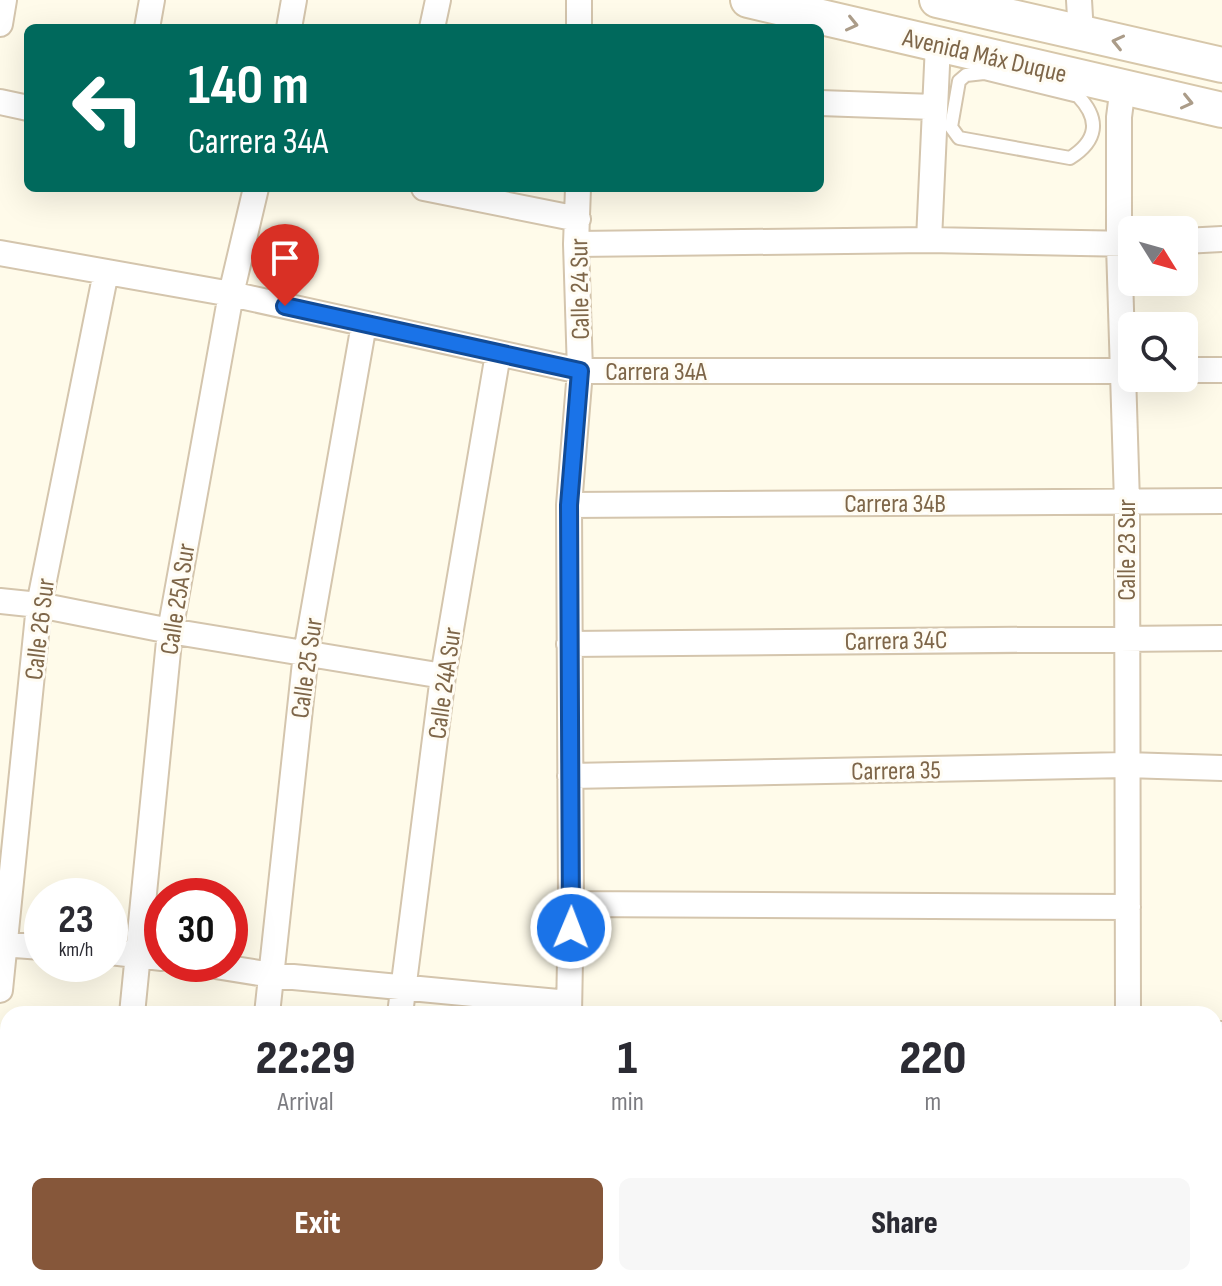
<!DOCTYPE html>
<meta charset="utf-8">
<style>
body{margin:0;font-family:"Sofia Sans Condensed",sans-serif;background:#f7f7f7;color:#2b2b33;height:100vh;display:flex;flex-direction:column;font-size:30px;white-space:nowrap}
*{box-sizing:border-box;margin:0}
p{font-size:26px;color:#7c7c81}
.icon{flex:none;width:44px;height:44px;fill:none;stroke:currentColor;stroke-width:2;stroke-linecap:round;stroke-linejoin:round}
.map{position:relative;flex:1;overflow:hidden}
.panel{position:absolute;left:0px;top:1006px;width:1222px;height:280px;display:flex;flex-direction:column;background:#fff;border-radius:24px 24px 0 0;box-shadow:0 8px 32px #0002}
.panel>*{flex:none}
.top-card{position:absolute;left:24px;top:24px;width:800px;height:168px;border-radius:12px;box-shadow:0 8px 32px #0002;background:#00695c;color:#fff;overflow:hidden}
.needle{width:52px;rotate:127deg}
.tools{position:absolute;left:1118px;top:216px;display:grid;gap:16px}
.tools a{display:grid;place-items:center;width:80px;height:80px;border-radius:12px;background:#fff;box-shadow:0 8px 32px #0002;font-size:40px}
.speed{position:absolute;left:24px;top:878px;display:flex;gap:16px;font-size:40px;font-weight:700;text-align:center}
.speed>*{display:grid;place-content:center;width:104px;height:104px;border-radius:50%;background:#fff;box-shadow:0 8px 32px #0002;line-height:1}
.speed small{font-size:20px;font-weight:400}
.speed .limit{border:12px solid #d22;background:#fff;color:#111}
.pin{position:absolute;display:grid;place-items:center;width:68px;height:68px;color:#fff;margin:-82px -34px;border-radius:50% 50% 50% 0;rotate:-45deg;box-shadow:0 0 8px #0007}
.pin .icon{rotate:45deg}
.me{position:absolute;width:88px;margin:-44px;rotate:1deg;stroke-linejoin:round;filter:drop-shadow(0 0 6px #0008)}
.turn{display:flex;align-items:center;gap:28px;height:168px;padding:0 32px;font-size:36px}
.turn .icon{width:104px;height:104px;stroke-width:2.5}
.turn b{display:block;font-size:56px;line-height:68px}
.eta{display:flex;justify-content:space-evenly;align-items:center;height:136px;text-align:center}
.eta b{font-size:48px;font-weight:800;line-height:56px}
.cta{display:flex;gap:16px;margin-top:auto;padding:16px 32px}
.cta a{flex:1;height:92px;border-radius:12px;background:#86573a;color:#fff;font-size:32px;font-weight:800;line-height:92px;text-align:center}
.cta a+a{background:#f7f7f7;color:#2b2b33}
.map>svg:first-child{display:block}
</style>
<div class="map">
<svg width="1222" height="1286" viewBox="0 0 1222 1286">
<rect width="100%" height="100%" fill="#fffbea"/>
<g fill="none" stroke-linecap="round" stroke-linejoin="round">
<g stroke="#d4c5ad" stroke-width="16">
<path id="lane" d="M984,73L1078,96C1101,120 1097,141 1070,158L959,138L951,127L959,81L966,75Z"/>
</g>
<g stroke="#d4c5ad" stroke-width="28">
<path id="street" d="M1079,0L1081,34
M0,24L4,0
M147,28L152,0
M289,28L294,0
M432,28L438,0
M579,28V0
M1123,86L1119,117V245L1127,502L1128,1014
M0,102L28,108
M820,103L934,107
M424,188L578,219
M929,240L938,44
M1184,241L1222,239
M576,244L929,240L1132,244
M0,253L231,294L580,371H1132
M1184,370H1222
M569,505L1222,501
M0,601L39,605L170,631L443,676
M569,644L1222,638
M570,776L1126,765L1222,768
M571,904L1128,907
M0,944L42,947
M110,952L162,958
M203,964L272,975L569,1003
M0,990L39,605L106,272
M132,1014L170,631L231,294L256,188
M267,1014L306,653L364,324
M400,1014L443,676L498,354
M569,1014L571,904L569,505L580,371L576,244L578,188
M1214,1034H1222
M0,1224L8,1225
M579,1278L580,1286
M728,1278V1286
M88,1286L91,1278
M227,1286L230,1278
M360,1286L362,1278
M861,1286V1278
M996,1286V1278
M1128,1286V1278"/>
</g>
<g stroke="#d7c7aa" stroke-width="38">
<path id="secondary" d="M748,0L1222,110
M937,0L1222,65"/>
</g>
<use href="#lane" stroke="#fff" stroke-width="12"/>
<use href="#street" stroke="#fff" stroke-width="24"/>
<use href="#secondary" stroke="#fff" stroke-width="34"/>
</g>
<defs><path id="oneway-chevron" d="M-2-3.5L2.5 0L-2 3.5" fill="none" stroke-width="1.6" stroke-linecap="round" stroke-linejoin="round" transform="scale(2)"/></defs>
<g stroke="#ab9c89">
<use href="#oneway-chevron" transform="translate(852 24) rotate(13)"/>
<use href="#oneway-chevron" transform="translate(1118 42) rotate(-167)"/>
<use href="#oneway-chevron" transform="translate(1187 102) rotate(13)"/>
</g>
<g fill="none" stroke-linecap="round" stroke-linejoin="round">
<g stroke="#114b97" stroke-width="20">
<path id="route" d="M285,306L580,371L569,505L571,928"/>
</g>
<use href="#route" stroke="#1a73e8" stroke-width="14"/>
</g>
<g text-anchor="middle" stroke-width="6" stroke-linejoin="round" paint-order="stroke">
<g font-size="26" fill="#7e6649" stroke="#fffcf3">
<text transform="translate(985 55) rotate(13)" y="9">Avenida Máx Duque</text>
<text transform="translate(579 289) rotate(-91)" y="9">Calle 24 Sur</text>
<text x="656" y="380">Carrera 34A</text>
<text x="895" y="512">Carrera 34B</text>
<text transform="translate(1126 550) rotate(-90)" y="9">Calle 23 Sur</text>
<text transform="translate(177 599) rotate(-81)" y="9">Calle 25A Sur</text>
<text transform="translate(39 629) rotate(-83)" y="9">Calle 26 Sur</text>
<text transform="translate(896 640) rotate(-1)" y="9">Carrera 34C</text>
<text transform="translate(306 668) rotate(-82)" y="9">Calle 25 Sur</text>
<text transform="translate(444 683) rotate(-82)" y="9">Calle 24A Sur</text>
<text transform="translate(896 770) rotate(-1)" y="9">Carrera 35</text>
</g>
</g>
</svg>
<div class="tools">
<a><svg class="needle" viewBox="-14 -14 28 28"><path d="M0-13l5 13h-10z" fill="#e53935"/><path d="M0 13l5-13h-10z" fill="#7c7c81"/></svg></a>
<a><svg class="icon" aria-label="search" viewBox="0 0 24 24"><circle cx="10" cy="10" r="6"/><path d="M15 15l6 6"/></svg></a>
</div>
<div class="speed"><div>23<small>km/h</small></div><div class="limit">30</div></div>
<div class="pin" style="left:285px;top:306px;background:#d93025"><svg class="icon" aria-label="arrive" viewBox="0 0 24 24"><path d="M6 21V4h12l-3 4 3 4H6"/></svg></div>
<svg class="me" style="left:571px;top:928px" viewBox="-20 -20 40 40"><circle r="17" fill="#1a73e8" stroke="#fff" stroke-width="3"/><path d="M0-11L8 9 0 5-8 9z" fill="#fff"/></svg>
<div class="top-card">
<div class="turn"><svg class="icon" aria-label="left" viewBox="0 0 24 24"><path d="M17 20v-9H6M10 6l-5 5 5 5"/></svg><div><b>140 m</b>Carrera 34A</div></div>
</div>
<section class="panel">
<div class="eta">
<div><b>22:29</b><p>Arrival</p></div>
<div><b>1</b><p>min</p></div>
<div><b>220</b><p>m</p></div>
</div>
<div class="cta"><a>Exit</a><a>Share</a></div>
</section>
</div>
